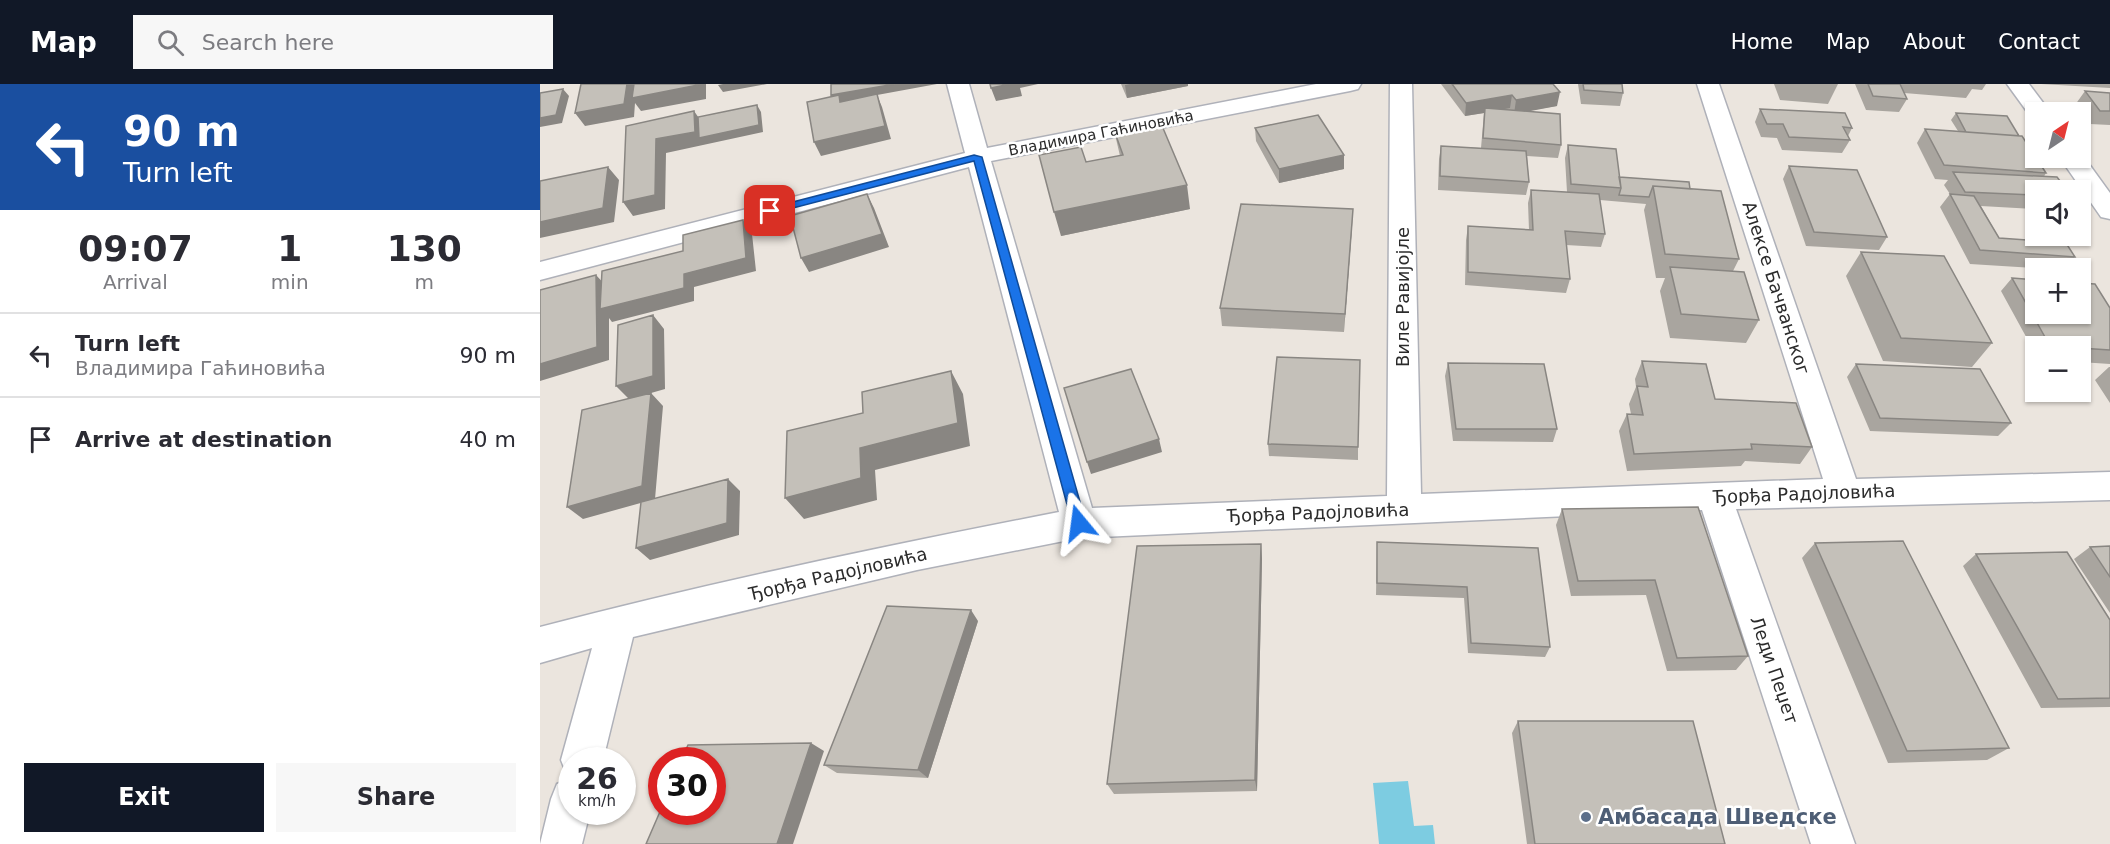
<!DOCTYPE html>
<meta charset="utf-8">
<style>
body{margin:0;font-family:"DejaVu Sans",sans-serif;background:#f7f7f7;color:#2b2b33;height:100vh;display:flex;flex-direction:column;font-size:22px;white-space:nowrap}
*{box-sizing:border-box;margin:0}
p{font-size:20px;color:#7c7c81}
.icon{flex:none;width:33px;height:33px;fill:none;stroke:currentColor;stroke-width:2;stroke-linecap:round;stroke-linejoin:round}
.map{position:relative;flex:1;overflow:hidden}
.details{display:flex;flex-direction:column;background:#fff;width:540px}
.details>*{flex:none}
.banner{background:#1a4fa0;color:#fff;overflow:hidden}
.needle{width:39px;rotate:35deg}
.fabs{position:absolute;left:1485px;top:18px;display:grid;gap:12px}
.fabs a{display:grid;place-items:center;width:66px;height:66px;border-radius:0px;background:#fff;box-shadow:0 2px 4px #0004;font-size:30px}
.speed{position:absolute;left:18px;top:663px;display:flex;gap:12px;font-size:30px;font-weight:700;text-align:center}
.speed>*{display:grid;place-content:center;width:78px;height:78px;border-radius:50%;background:#fff;box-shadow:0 2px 4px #0004;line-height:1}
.speed small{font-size:15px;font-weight:400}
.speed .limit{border:9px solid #d22;background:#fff;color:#111}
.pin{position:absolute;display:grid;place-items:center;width:51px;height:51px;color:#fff;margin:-26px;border-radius:12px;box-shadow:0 3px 9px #0006}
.me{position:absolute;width:66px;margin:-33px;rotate:344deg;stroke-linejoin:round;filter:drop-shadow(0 0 4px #0008)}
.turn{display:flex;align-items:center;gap:21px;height:126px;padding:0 24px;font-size:27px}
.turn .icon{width:78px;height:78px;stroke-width:2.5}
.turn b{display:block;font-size:42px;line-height:51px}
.eta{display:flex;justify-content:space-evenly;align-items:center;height:102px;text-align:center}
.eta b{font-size:36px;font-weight:800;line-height:42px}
.action{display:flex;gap:12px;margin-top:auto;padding:12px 24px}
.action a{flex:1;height:69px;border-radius:0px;background:#111827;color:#fff;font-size:24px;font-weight:800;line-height:69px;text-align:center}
.action a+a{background:#f7f7f7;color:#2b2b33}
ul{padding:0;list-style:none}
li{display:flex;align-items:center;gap:18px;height:84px;padding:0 24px;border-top:2px solid #e1e1e2}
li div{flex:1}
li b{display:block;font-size:22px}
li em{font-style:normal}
header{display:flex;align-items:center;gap:36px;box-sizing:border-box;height:84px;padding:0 30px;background:#111827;color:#fff}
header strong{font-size:28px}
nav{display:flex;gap:33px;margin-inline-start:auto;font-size:21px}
.search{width:420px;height:54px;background:#f7f7f7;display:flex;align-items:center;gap:15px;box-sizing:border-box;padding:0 21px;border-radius:0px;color:#7c7c81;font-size:22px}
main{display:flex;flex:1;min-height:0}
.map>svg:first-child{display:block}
</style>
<header>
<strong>Map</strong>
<div class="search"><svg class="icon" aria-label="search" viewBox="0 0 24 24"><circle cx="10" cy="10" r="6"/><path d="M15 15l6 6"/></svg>Search here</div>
<nav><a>Home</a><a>Map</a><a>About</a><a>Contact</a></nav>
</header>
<main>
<section class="details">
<div class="banner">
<div class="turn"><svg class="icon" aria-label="left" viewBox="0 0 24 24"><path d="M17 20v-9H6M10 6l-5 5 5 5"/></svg><div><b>90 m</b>Turn left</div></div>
</div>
<div class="eta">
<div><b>09:07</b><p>Arrival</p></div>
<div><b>1</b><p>min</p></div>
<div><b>130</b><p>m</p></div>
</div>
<ul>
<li><svg class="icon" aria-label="left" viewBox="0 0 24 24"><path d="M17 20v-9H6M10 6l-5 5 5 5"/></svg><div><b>Turn left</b><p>Владимира Гаћиновића</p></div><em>90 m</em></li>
<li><svg class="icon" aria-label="arrive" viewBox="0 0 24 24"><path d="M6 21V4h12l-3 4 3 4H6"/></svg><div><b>Arrive at destination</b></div><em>40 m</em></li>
</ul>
<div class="action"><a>Exit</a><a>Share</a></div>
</section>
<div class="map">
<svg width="1570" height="760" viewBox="0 0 1570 760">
<rect width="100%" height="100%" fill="#ebe5de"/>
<path fill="#7dcce1" d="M868,697L874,742L893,741L895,760H839L833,699Z"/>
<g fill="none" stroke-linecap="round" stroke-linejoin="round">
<g stroke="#afb1b9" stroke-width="3">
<path id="minor" d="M407,0H429L447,64L776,0H821L818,5L810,7L451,77L552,424L847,412L850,0H872L881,410L1283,395L1157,0H1179L1316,395L1570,388V416L1196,425L1315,760H1271L1162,426L539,454L377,486L93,553L63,676H32V692L27,691L21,676L52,564L0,579V543C171,498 345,462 519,428L429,83L0,196V178L425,69Z
M1467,0H1489L1510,28H1496V34L1491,33Z
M1541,69L1570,109V135L1561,133L1520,74H1540Z
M32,694V728H50L42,760H0L11,715L17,700Z"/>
</g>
<use href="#minor" fill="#fff" fill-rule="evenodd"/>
</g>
<path fill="#a9a59f" d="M581,0H648V2L587,14Z
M901,0H1013L1017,22L986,27L1021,61L1018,74L987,72L989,98L986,111L898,106L899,75L901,62L941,64L944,29L925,32Z
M1038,0H1082L1083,9L1080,22L1041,20Z
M1234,0H1298L1288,20L1240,16Z
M1315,0H1446L1442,6L1432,5L1426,14L1364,9L1367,15L1359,28L1326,26Z
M1500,0H1570V4L1501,0Z
M1545,7L1570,9V41L1550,40L1535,21Z
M1220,25L1312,44L1308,52L1310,56L1302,69L1242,66L1237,54L1221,53L1215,38Z
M1416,29L1479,52L1506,89L1496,106V125L1441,122L1459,154L1535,173L1525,184H1496L1430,180L1400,123L1410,110L1404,101L1408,96L1395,95L1377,59L1385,45L1418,47L1411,36Z
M715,44L804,71V85L739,99L716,57Z
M574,46L650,125L521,152L546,78L580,72Z
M1028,61L1079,93L1150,105L1199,175L1193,187L1219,236L1206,259L1130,254L1120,207L1125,194H1116L1104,126L1106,120L1060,116L1065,150L1061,163L1026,161L1030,195L1026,209L925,201L926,156L928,142L989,146L988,119L991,106L1027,108L1025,74Z
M1249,82L1347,153L1339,166L1266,162L1243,95Z
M812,143L804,248L682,242L680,224Z
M1321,168L1452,259L1432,283L1343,277L1306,192Z
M1472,194L1570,224V280L1540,278V262H1496V271L1461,207Z
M1102,277L1175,315L1272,363L1260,380L1205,377L1201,382L1087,387L1079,347L1087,330H1091L1089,320L1096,303L1095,295Z
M908,279L1017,345L1013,358L913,357L905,292Z
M1316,280L1471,339L1458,352L1330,347L1307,293Z
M1569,283H1570V319L1555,296Z
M728,360L818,363V376L729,372Z
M1158,423L1208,572L1196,586L1127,587L1106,511L1031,512L1016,441L1022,425Z
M837,458L998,464L1010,563L1005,573L928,569L924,514L836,511Z
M1275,459L1469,664L1447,676L1348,679L1262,474Z
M721,460L722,475L717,707L574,710L567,700Z
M1570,462V529L1534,475L1550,463Z
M1436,470L1570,536V623L1501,624L1423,482Z
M438,537L388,694L297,689L284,681Z
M978,637L1185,760H987L972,649Z"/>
<path fill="#898682" d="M87,0H166V15L101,27L95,19L94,33L45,42L35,29Z
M183,0H227L183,8L178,1Z
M355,0H397L337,11L342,23L351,55L281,72L274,58L295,19L291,11Z
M470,0H498L480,4L482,12L456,17L451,4Z
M590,0H648V2L587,14L585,1Z
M23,5L29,12L22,39L0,43V34Z
M1020,8L1017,22L974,30L976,16Z
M972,11L970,24L944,29L945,24L944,29L925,32L926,19Z
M217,21L221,28L223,48L126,69L125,125L93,132L83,118L116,55L154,27L163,40Z
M804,71V85L739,99V85Z
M68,83L79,96L74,138L0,154V138Z
M647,101L650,125L521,152L514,128Z
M327,110L334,124L349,163L269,188L261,174Z
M813,125L812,143L804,248L805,230Z
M203,136L212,150L216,187L154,203V217L72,238L69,234V276L0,297V280L56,191L68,204L144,190Z
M113,231L124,245L125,305L111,309L123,322L115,415L43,435L27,423L89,315L76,302Z
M411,287L423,310L430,362L335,386L337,416L264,435L245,414L320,364Z
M619,355L622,368L551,390L547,378Z
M188,395L200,407L199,451L110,476L96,464Z
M721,460L722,475L717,707L715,696Z
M431,526L438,537L388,694L378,686Z
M271,659L284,667L253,760H237Z"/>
<path fill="#c4c0b9" stroke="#898682" stroke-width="1.5" d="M41,0H87L84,20L35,29Z
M94,0H158V1L92,14Z
M291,0H355L291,11Z
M450,0H470L451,4Z
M912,0H1013L1020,8L976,16L972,11L926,19Z
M1043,0H1082L1083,9L1044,6Z
M1328,0H1360L1367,15L1333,12Z
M23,5L16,31L0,34V9Z
M1545,7L1570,9V27H1560Z
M337,10L345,42L274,58L267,18L299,11L300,18Z
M217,21L219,41L159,54L158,33Z
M945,24L1020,30L1021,61L943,54Z
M1220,25L1305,29L1312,44L1303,43L1310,56L1249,53L1243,40H1227Z
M154,27L155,48L116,55L115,111L83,118L86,42Z
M1416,29L1467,32L1479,52L1426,48Z
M778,31L804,71L739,85L715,44Z
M620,37L647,101L514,128L499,71L541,63L546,78L583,71L574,46Z
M1385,45L1482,52L1506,89L1404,81Z
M1028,61L1076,65L1081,104L1031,100Z
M901,62L986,67L989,98L900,92Z
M1249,82L1317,86L1347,153L1274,148Z
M68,83L63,124L0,138V97Z
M1413,88L1517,93L1527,106H1496V111L1425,108Z
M1079,93L1149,98L1150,105L1113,102L1109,113L1079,111L1081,104Z
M1113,102L1181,107L1199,175L1125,170Z
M991,106L1059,110L1065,150L1025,147L1030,195L928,188V142L993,146Z
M327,110L342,150L261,174L250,132Z
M1410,110L1434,112L1459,154L1526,159L1535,173L1440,166Z
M701,120L813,125L805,230L680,224Z
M203,136L206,174L144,190V204L60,225L62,187L143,167V151Z
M1321,168L1404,172L1452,259L1361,254Z
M1130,183L1204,188L1219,236L1141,230Z
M56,191L57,263L0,280V206Z
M1472,194L1496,196V230H1540V199L1555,200L1570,224V266L1540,264V262H1510Z
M113,231V292L76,302L78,241Z
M737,273L820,276L818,363L728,360Z
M1102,277L1166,280L1175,315L1256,319L1272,363L1211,360L1212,365L1094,370L1087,330L1103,331L1097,302L1108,303Z
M908,279L1004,280L1017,345H916Z
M1316,280L1440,285L1471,339L1340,334Z
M591,285L619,355L547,378L524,304Z
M411,287L418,339L320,364L321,394L245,414L247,347L323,329L322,308Z
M111,309L102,402L27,423L42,326Z
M188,395L187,439L96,464L101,418Z
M1158,423L1208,572L1137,574L1115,496L1038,497L1022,425Z
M1363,457L1469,664L1367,667L1275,459Z
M837,458L998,464L1010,563L931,559L927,503L837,499Z
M721,460L715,696L567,700L597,462Z
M1570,462V493L1550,463Z
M1527,468L1570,536V614L1518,615L1436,470Z
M347,522L431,526L378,686L284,681Z
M978,637H1153L1185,760H995Z
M271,659L237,760H106L122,723V728H172V676H141L148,661Z"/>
<path fill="#1a73e8" stroke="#114b97" stroke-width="1.5" d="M434,71L442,73L546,439L544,443H534L532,439L434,77L230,130L225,127L226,125Z"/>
<circle fill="#5c6f8a" stroke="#fff" stroke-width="2" cx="1046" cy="733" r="6"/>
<g text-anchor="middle" stroke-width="5" stroke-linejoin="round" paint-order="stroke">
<g font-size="15" fill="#2b2b2b" stroke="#fff">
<text transform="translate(561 49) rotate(-11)" y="5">Владимира Гаћиновића</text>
</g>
<g font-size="18" fill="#2b2b2b" stroke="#fff">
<text transform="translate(1236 204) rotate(72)" y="6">Алексе Бачванског</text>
<text transform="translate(863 213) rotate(-90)" y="6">Виле Равијојле</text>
<text transform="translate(1264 410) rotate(-2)" y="6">Ђорђа Радојловића</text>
<text transform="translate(778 429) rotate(-2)" y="6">Ђорђа Радојловића</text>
<text transform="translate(298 490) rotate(-13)" y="6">Ђорђа Радојловића</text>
<text transform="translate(1234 586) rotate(71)" y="6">Леди Пеџет</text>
</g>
<g font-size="21" font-weight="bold" fill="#4e5e75" stroke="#fff" text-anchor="start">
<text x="1058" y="740">Амбасада Шведске</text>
</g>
</g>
</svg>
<div class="fabs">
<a><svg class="needle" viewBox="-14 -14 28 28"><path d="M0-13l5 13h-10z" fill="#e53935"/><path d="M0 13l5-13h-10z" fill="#7c7c81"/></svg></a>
<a><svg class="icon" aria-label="sound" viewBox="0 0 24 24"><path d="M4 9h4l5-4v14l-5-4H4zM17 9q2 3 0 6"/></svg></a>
<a>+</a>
<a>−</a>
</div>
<div class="speed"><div>26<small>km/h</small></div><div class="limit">30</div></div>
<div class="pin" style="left:230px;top:127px;background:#d93025"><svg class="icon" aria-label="arrive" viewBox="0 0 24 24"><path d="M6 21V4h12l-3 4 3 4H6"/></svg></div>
<svg class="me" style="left:539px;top:439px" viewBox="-20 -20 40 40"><path d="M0-17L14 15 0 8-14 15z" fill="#1a73e8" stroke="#fff" stroke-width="4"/></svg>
</div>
</main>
